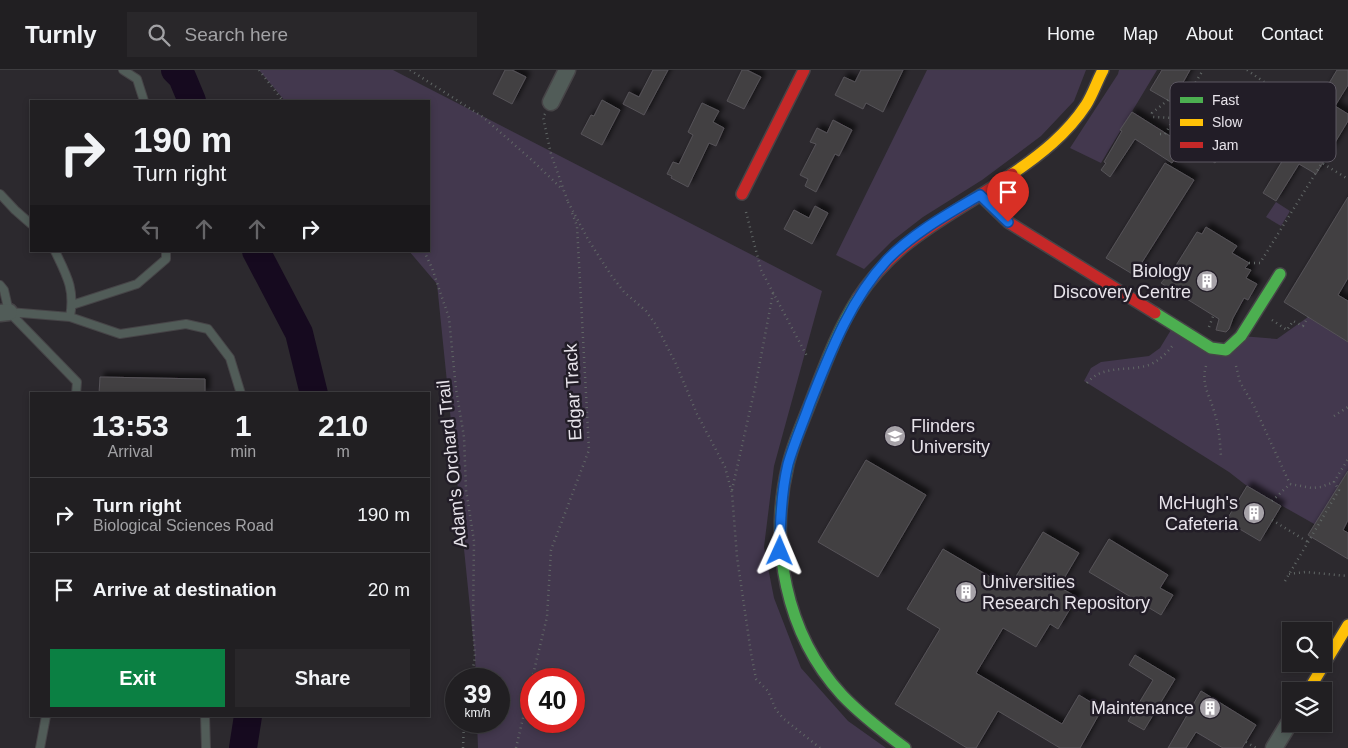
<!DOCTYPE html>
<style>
body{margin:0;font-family:Helvetica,sans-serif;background:#29272a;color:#f1f3f6;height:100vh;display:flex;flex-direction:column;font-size:19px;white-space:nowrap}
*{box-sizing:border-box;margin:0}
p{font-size:16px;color:#a2a2a5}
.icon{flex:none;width:28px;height:28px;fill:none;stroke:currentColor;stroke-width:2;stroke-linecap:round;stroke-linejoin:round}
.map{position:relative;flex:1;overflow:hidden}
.sheet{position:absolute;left:30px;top:322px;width:400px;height:325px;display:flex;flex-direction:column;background:#211f22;border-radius:0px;box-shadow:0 2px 8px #0003,0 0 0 1px #3e3d40}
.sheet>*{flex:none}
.hud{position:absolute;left:30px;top:30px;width:400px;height:152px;border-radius:0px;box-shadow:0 2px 8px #0003,0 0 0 1px #3e3d40;background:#211f22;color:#f1f3f6;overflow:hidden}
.tools{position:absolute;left:1282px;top:552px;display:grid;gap:10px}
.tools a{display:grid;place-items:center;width:50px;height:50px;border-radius:0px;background:#211f22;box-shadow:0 2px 8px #0003,0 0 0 1px #3e3d40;font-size:25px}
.speed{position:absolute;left:445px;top:598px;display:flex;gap:10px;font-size:25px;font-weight:700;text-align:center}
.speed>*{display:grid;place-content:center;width:65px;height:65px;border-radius:50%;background:#211f22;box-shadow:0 2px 8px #0003,0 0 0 1px #3e3d40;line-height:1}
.speed small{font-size:12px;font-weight:400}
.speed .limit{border:8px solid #d22;background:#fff;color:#111}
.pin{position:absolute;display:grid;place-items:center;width:42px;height:42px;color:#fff;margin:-51px -21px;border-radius:50% 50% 50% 0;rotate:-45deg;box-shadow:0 0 5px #0007}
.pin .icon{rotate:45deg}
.me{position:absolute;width:55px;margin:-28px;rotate:1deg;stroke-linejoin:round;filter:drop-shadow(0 0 4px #0008)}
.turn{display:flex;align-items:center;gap:18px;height:105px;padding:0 20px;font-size:22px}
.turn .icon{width:65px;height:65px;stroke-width:2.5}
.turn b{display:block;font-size:35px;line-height:42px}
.lanes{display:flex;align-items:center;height:48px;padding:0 20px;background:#0003;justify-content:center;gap:25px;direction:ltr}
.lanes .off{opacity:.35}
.eta{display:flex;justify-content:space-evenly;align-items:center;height:85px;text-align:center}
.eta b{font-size:30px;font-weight:700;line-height:35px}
.button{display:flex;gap:10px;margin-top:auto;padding:10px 20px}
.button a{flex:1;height:58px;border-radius:0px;background:#0b8043;color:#fff;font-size:20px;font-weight:700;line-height:58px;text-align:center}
.button a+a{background:#29272a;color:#f1f3f6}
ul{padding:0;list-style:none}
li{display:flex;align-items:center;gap:15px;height:75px;padding:0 20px;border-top:1px solid #3e3d40}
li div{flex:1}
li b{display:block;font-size:19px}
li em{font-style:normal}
header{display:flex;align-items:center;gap:30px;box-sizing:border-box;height:70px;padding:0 25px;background:#211f22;border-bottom:1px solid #3e3d40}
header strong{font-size:24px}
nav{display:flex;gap:28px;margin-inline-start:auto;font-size:18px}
.search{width:350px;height:45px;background:#29272a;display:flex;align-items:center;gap:12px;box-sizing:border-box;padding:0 18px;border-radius:0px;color:#a2a2a5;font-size:19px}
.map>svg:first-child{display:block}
</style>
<header>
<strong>Turnly</strong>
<div class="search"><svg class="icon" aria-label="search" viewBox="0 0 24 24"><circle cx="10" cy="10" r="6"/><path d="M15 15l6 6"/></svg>Search here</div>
<nav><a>Home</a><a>Map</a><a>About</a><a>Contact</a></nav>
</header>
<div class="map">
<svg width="1348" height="678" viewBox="0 0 1348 678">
<defs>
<filter id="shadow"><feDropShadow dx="4.5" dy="-4.5" stdDeviation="2.5" flood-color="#0009"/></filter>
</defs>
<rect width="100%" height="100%" fill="#2c292e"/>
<path fill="#43384e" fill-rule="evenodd" d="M259,0H393L822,221L774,396L764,477L774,528L801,598L848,651L886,678H478L477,651H499V609H476L475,587L437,214L409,181H429V31H285ZM531,609H574V651H531Z
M927,0H1086L1074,31L1041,66L982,110L923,147L892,171L864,199L836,185Z
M1119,0H1157L1101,93L1070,78L1118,4Z
M1276,132L1290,141L1281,156L1266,147Z
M1308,247L1348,272V401L1316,455L1247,416L1229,402L1084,311L1091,298L1101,292L1149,286L1160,278L1174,255L1211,278L1241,266L1277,269Z"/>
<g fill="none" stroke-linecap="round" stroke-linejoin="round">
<path stroke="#160a1f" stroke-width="28" d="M175,0L182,7L192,31
M256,181L299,263L314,324
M243,678L248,646"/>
</g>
<path fill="#424043" stroke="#565358" filter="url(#shadow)" d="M505,0H512L526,7L512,34L493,24Z
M653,0H668L644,45L623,34L629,22L639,27Z
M742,0H747L761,7L744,39L727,31Z
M861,0H903L883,42L866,33L863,39L835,25L844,7L855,12Z
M1162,0H1190L1181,16L1227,42L1232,33L1247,42L1215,93L1201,83L1220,53L1174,27L1171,32L1150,20Z
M1337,0H1348V15L1335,36L1348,44V51L1316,104L1299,94L1276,131L1263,123Z
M602,30L620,40L602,75L581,64L591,45L594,46Z
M702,33L719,41L713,52L724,58L716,76L709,73L688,117L671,108L672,106L667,104L673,92L679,94L693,65L688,62Z
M1132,42L1170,66L1174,61L1188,71L1172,93L1135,69L1110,107L1101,100L1106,93L1104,92L1122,61L1120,60Z
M833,50L852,60L839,86L835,84L816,122L805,116L808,109L800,105L816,74L810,72L817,58L827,63Z
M1165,93L1194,110L1134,205L1106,188Z
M1348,127V208L1338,225L1348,231V272L1284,232Z
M815,136L828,143L812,174L784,159L794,140L809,148Z
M1206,157L1237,176L1232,183L1249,193L1245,198L1251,200L1246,208L1257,214L1248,230L1244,228L1233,248L1229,259L1226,262L1216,260L1219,249L1161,213L1175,197L1197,162L1202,164Z
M100,307L205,309V324H99Z
M866,390L926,425L878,507L818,472Z
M1348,401V450L1343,460L1348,463V489L1308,465Z
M1247,416L1281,436L1260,471L1226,451Z
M1043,462L1079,483L1059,517L1077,527L1058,559L1050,554L1036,577L1003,558L976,603L1062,654L1079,625L1102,639L1080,678H1060L998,641L976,678H967L895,634L940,559L907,539L943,479L1009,518Z
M1109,469L1168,505L1160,518L1173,525L1161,545L1089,502Z
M1135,585L1175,609L1144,660L1128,651L1153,610L1129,595Z
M1201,621L1256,655L1242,678H1223L1196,662L1186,678H1168Z"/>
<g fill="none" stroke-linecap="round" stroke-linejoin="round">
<g stroke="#464447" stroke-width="10">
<path id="lane" d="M123,0L137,9L144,31
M0,124L15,140L31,154
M0,215L4,220L9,242L77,312L76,324
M72,235L137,214L166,189V181
M9,242L70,247C75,219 67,206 55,181
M70,247L120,264L186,254L208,259L230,288L241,324
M205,646L206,678
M40,678L46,646"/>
</g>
<g stroke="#464447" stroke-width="19">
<path id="street" d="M551,32L567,0
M0,243L9,242
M1274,678L1291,650"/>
</g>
<g stroke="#464447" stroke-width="14">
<path id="fast" d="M858,228C838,259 825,295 811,331C803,352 793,373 788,395C769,474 785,563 842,625C861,645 882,661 905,678
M1155,243L1211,278L1226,280L1241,266L1280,204"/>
</g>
<g stroke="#464447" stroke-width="14">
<path id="slow" d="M1012,104C1040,85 1067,64 1086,35C1093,24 1097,11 1103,0
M1308,621L1348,555"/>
</g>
<g stroke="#464447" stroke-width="14">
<path id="jam" d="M742,124L804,0
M980,125L1008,152L1155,243
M858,228C898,166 955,145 1012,104"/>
</g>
<path stroke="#616766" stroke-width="2.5" stroke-dasharray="1 4" stroke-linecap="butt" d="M259,0L283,31
M410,0L483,47L534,92L563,120
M1247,0L1274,19
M1168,30L1152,43L1153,47L1175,48
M545,44L543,47L551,84L568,132
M1160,64H1165L1203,0
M568,132L589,171L611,205L624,222L646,241L656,255L676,294L697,344L725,397L732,423L737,487L751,583L756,609L768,621L776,640L784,649L820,678
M746,142L761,200L808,288
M424,181L432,198L449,248L456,319L464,367L466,420L474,471L473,555L475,587L471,609
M1249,193H1260L1322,93L1348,109
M1272,250L1287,260L1293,251L1303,256L1308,247
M1209,257L1214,244
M1206,296C1201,314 1209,324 1214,341C1219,356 1220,371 1221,387
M1236,296L1240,312L1254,336L1290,414
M1087,313C1103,294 1128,302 1149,295C1159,291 1167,283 1173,275
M1334,346L1348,337
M732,420L755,318L773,223
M1272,431L1290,414L1312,418L1321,417L1334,412
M1272,450L1308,472
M1289,504L1305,502L1348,506
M1285,511L1339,420L1334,412L1348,389
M532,609L547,547L551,480L589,380L577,156L571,140
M1246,672L1256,678
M463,678L464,651
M516,678L531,614"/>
<use href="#lane" stroke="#515c58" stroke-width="8"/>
<use href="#street" stroke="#515c58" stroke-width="16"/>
<use href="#fast" stroke="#4caf50" stroke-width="11"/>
<use href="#slow" stroke="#ffc107" stroke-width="11"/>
<use href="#jam" stroke="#c62828" stroke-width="11"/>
</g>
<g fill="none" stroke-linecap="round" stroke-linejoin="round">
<g stroke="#114b97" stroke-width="12">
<path id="route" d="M780,481C780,452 781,423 788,394C794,373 803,353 810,333C830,283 850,230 887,190C913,163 948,144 980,125L1008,152"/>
</g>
<use href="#route" stroke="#1a73e8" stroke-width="9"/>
</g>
<defs>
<g id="building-disc" transform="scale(1.125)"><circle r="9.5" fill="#a6a2a8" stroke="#221d27"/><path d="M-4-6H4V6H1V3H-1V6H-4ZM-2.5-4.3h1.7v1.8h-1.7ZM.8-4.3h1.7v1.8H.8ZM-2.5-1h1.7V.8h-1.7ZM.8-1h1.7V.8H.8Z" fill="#fff"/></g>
<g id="university-disc" transform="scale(1.125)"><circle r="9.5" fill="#a6a2a8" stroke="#221d27"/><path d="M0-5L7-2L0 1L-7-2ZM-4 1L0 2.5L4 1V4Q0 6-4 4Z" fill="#fff"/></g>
</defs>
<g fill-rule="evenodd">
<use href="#building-disc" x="1207" y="211"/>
<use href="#university-disc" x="895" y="366"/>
<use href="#building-disc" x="1254" y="443"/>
<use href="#building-disc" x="966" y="522"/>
<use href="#building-disc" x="1210" y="638"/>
</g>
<g text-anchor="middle" stroke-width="5" stroke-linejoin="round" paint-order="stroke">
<g font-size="18" fill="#e7e3ea" stroke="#221d27" text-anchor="end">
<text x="1191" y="207">Biology<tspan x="1191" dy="21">Discovery Centre</tspan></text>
<text x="911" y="362" text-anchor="start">Flinders<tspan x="911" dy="21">University</tspan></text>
<text x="1238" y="439">McHugh's<tspan x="1238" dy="21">Cafeteria</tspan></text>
<text x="982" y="518" text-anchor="start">Universities<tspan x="982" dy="21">Research Repository</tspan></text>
<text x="1194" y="644">Maintenance</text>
</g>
<g font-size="18" fill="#e7e3ea" stroke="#221d27">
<text transform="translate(573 322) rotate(-93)" y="6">Edgar Track</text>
<text transform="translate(452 394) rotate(-96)" y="6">Adam's Orchard Trail</text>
</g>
</g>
<rect x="1170" y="12" width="166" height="80" rx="8" fill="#221d27" stroke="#5d5862" stroke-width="1"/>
<rect x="1180" y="27" width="23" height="6" fill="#4caf50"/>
<rect x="1180" y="49" width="23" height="7" fill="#ffc107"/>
<rect x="1180" y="72" width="23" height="6" fill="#c62828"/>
<g font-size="14" fill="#e7e3ea">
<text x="1212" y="35">Fast</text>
<text x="1212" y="57">Slow</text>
<text x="1212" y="80">Jam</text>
</g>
</svg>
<div class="tools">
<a><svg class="icon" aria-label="search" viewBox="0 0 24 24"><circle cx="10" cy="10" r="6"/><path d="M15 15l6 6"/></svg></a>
<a><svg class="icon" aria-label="layers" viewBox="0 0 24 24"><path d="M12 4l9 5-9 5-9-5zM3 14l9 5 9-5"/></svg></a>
</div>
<div class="speed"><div>39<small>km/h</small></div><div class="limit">40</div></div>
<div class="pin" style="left:1008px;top:152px;background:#d93025"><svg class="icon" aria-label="arrive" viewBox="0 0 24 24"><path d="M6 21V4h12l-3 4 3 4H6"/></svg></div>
<svg class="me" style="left:780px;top:481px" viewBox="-20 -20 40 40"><path d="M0-17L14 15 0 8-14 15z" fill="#1a73e8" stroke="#fff" stroke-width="4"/></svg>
<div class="hud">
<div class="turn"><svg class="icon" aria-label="right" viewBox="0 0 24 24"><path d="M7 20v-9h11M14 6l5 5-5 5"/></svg><div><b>190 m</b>Turn right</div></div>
<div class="lanes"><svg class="icon off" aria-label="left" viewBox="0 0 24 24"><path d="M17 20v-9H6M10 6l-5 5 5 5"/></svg><svg class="icon off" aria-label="ahead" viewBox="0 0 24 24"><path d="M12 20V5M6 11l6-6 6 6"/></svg><svg class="icon off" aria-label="ahead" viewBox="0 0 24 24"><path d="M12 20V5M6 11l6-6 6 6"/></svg><svg class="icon" aria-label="right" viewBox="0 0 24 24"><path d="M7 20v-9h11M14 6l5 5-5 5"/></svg></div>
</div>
<section class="sheet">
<div class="eta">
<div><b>13:53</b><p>Arrival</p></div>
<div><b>1</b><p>min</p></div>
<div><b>210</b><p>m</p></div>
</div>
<ul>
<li><svg class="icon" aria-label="right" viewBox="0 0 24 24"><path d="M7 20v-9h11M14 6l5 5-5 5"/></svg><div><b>Turn right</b><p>Biological Sciences Road</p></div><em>190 m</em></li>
<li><svg class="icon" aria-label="arrive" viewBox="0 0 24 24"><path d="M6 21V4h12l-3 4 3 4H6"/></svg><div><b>Arrive at destination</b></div><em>20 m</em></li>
</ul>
<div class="button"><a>Exit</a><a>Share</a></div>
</section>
</div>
